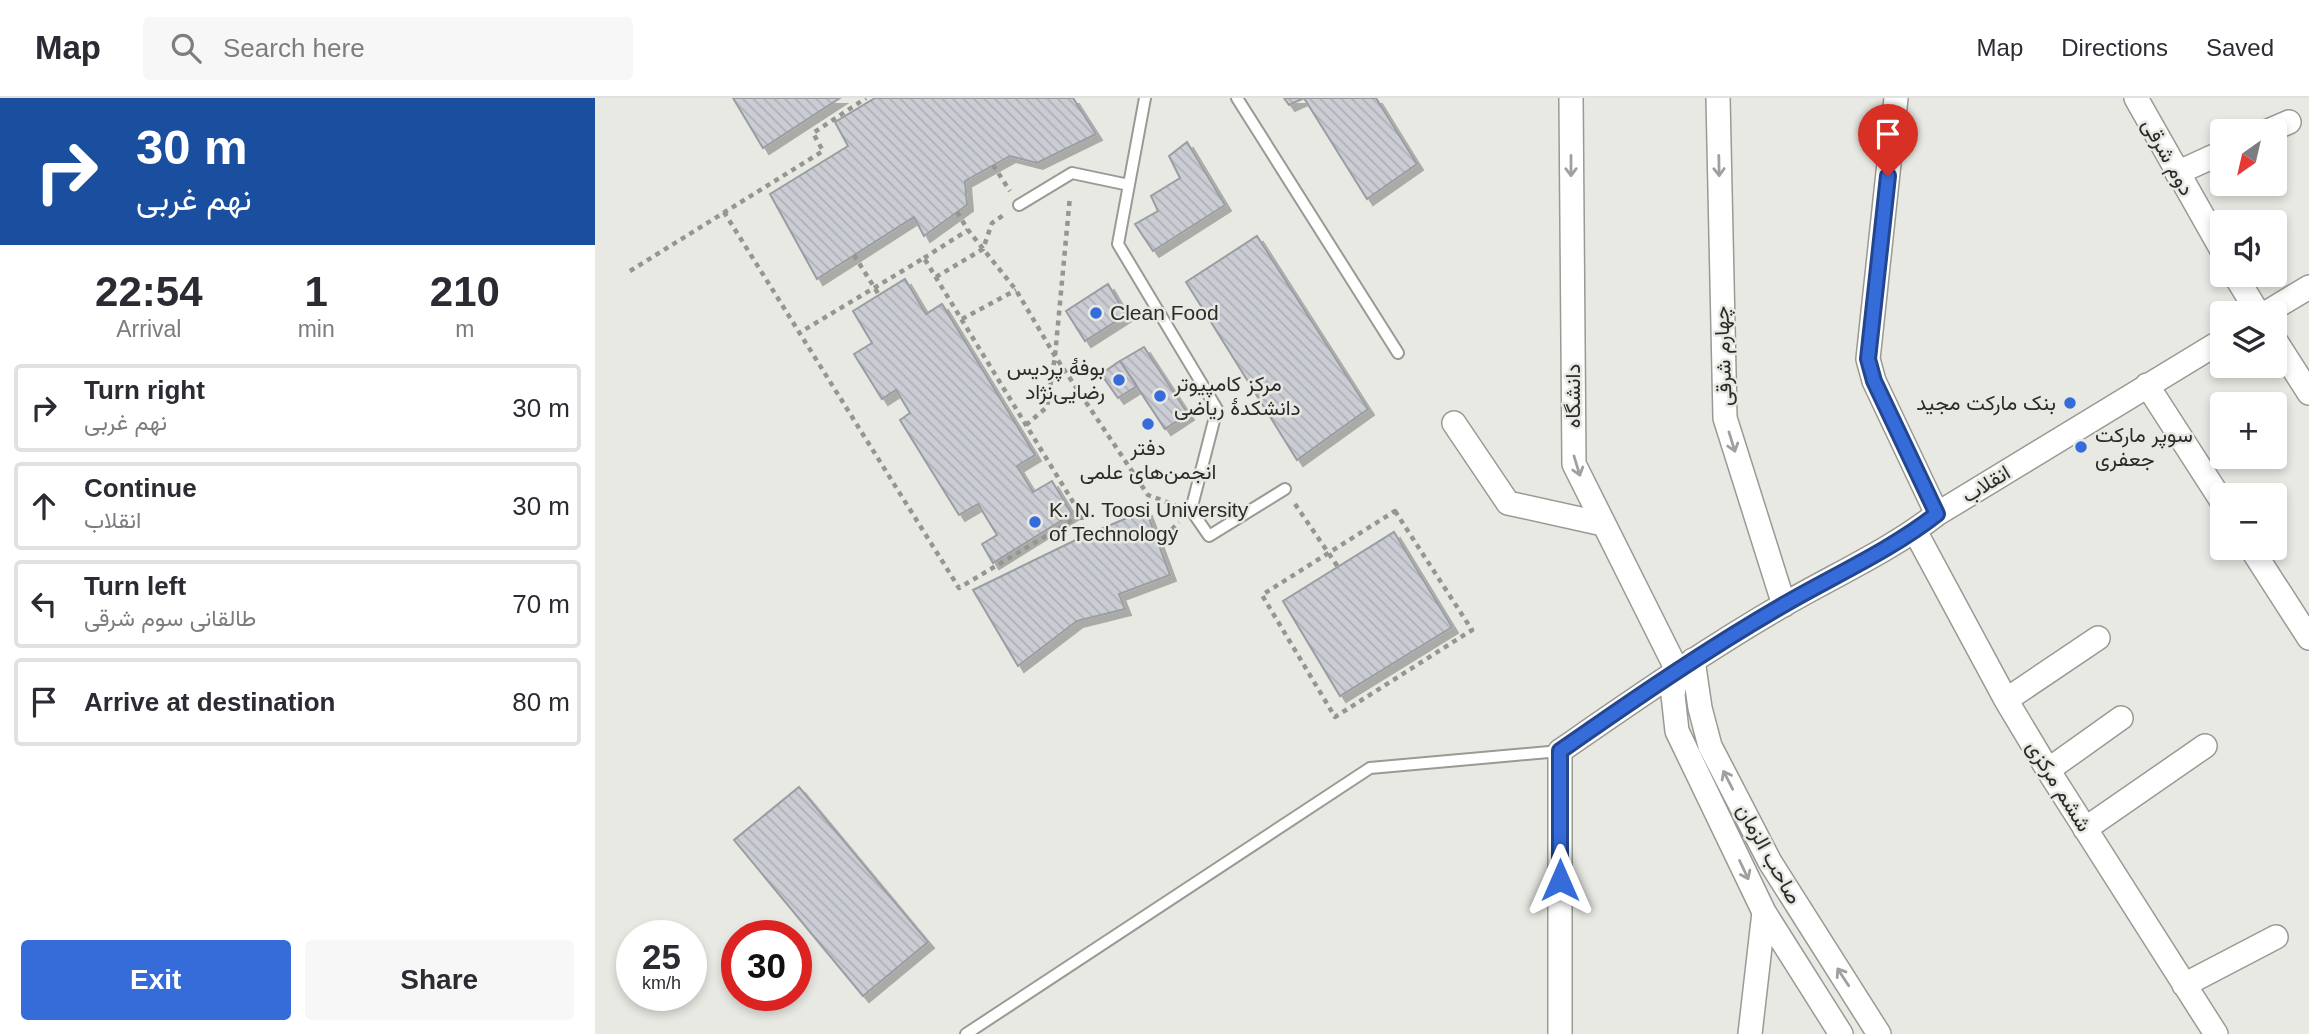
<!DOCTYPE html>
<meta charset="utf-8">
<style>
body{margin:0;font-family:Arial,Vazirmatn,sans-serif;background:#f7f7f7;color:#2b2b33;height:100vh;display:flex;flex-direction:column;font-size:26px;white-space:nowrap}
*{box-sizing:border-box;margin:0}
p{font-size:23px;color:#7c7c81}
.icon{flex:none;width:38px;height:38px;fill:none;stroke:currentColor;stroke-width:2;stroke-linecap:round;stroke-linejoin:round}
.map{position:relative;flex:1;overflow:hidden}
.sheet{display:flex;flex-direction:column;background:#fff;width:595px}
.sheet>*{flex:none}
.hud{background:#1a4fa0;color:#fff;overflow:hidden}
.needle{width:46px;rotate:214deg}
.buttons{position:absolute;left:1615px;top:21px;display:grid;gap:14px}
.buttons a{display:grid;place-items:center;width:77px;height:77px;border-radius:7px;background:#fff;box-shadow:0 4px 10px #0003;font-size:35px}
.speed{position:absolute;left:21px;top:822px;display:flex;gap:14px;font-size:35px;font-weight:700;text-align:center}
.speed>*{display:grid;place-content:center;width:91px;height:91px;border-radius:50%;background:#fff;box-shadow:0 4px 10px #0003;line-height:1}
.speed small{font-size:18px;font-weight:400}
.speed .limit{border:10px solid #d22;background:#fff;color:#111}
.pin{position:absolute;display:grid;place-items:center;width:60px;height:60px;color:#fff;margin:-72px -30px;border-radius:50% 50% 50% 0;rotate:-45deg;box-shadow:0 0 7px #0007}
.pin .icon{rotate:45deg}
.me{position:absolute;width:77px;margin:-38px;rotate:0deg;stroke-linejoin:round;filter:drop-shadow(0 0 5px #0008)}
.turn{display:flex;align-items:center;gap:24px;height:147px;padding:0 21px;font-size:32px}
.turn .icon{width:91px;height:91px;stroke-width:2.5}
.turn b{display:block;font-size:49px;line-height:60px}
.eta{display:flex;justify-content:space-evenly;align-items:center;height:119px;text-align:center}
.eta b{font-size:42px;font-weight:700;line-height:49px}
.cta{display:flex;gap:14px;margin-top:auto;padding:14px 21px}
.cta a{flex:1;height:80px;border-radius:7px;background:#366bda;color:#fff;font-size:28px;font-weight:700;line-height:80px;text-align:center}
.cta a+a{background:#f7f7f7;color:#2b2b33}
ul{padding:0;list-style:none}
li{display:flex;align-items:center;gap:21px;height:88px;margin:0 14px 10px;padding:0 7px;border:4px solid #e1e1e2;border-radius:7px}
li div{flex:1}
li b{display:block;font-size:26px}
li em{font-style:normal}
header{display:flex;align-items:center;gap:42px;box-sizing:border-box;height:98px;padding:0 35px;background:#fff;border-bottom:2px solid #e1e1e2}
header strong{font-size:33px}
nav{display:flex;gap:38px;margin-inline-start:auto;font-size:24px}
.search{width:490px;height:63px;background:#f7f7f7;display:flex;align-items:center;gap:18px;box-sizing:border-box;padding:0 24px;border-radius:7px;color:#7c7c81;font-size:26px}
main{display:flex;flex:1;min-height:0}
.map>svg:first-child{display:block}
</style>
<header>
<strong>Map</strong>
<div class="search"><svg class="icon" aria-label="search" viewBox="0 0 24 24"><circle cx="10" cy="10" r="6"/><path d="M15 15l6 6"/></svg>Search here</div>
<nav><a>Map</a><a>Directions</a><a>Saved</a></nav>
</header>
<main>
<section class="sheet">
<div class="hud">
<div class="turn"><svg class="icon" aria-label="right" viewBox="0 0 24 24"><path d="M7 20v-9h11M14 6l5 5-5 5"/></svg><div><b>30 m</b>نهم غربی</div></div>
</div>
<div class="eta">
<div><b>22:54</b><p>Arrival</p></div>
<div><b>1</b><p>min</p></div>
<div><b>210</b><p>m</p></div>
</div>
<ul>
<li><svg class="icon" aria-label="right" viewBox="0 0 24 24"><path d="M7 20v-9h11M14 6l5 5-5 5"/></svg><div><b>Turn right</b><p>نهم غربی</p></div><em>30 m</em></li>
<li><svg class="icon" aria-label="ahead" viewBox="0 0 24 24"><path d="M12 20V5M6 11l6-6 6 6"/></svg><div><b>Continue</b><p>انقلاب</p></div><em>30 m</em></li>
<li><svg class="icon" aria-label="left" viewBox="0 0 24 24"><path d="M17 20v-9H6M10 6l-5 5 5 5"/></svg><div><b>Turn left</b><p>طالقانی سوم شرقی</p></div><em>70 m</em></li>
<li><svg class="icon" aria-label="arrive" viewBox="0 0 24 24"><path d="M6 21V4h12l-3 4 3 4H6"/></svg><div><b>Arrive at destination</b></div><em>80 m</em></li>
</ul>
<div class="cta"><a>Exit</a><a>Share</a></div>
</section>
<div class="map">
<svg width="1714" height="936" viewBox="0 0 1714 936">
<defs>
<pattern id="building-back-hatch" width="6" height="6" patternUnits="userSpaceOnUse" patternTransform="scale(1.75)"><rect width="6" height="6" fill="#cacdd3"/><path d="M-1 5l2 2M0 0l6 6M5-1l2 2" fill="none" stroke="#aeb0b5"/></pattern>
<filter id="shadow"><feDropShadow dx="6" dy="6" stdDeviation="0" flood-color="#0004"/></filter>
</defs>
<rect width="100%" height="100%" fill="#e8e9e3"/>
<path fill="url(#building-back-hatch)" stroke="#9a9da2" stroke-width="2" filter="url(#shadow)" d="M138,0H245L168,50Z
M280,0H478L501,36L442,65L415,58L370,83L372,107L329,138L319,119L222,181L175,96L253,48L240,24Z
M689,0H709L694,7Z
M709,0H781L822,66L772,101Z
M592,44L630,107L558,153L540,126L563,113L556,98L585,80L574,58Z
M662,138L773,311L702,362L591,184Z
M310,181L331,216L347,206L440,357L422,368L438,394L457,383L477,416L398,465L387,446L402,437L383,406L364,417L305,322L315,315L301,292L287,301L259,256L277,245L258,213Z
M513,186L531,217L490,243L471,213Z
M549,249L593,316L570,331L525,263Z
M525,263L542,288L523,300L506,276Z
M551,412L575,477L524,496L530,511L482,523L423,568L378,492L489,438Z
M799,434L857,529L745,598L688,503Z
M204,689L333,844L268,898L139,742Z"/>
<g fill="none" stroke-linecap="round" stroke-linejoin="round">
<g stroke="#999a94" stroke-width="14">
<path id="service" d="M550,0L523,146L622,311L596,412L614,438L690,391
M642,0L803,255
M424,107L477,75L534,87
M371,936L775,670L965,653"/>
</g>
<g stroke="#999a94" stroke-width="26">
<path id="minor" d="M976,0L979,366L1082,572
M1123,0L1130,320L1189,507
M1301,0L1273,261L1279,283L1342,416
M1541,0L1628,154
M1673,33L1694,24
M1582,75L1628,54
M1640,177L1663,215
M1671,215L1714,189
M1680,242L1714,295
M1552,287L1628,405
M859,325L913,405L1008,426
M1320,433L1411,602L1453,672L1621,936
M1656,450L1714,540
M1098,562L1105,610L1115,648L1175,764L1284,936
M1082,572L1078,597L1082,633L1169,814L1246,936
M1411,602L1503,540
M1453,672L1526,620
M1490,731L1610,648
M1589,887L1681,839
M965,936V653C1039,602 1112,551 1190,506C1240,477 1296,452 1342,416L1628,242
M1155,936L1169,814"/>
</g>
<path stroke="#959691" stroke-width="4.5" stroke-dasharray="5 5" stroke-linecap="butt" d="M398,67L415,93
M129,114L364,490L486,417L329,160L204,235
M362,114L373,132L421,192L460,258L553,397L580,407
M329,160L373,132
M35,173L228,53L218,35L271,0
M341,179L388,151L397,125L410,116
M367,221L421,192
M431,327L452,309L460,258L475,98
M700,406L743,469
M800,413L877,532L740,619L667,497Z
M486,417L489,438
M563,446L584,424"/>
<use href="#service" stroke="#fff" stroke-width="10"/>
<use href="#minor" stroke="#fff" stroke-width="23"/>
<path stroke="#959691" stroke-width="4.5" stroke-dasharray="5 5" stroke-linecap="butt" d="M259,157L284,197"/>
</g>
<defs><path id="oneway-shaft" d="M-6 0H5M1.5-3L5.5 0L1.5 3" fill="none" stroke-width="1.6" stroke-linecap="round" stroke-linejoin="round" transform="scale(1.75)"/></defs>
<g stroke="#a0a09f">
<use href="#oneway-shaft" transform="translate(976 68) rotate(90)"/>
<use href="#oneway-shaft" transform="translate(1124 68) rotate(89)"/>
<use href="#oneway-shaft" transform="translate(1137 344) rotate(73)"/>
<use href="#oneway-shaft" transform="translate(982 368) rotate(73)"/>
<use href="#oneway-shaft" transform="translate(1133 682) rotate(-117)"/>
<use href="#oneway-shaft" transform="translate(1149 772) rotate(65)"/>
<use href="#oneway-shaft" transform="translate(1248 879) rotate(-123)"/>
</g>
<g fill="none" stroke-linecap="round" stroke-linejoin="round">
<g stroke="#23468e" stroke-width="18">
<path id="route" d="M965,782V653C1038,602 1112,551 1190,506C1240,477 1296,452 1342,416L1279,283L1273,261L1293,78"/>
</g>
<use href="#route" stroke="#366bda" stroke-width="12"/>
</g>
<g fill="#366bda" stroke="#e8e9e3" stroke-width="2.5">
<circle cx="501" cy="215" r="7"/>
<circle cx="524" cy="282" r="7"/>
<circle cx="565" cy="298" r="7"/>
<circle cx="1475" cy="305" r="7"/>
<circle cx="553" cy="326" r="7"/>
<circle cx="1486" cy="349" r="7"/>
<circle cx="440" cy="424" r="7"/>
</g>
<g text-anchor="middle" stroke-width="5" stroke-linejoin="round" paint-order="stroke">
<g font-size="21" fill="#2b2b29" stroke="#e8e9e3">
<text transform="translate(1573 59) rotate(61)" y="7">دوم شرقی</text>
<text transform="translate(1128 258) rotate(-92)" y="7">چهارم شرقی</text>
<text transform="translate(978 298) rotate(-90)" y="7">دانشگاه</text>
<text transform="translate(1391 386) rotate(-31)" y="7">انقلاب</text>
<text transform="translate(1464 688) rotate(58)" y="7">ششم مرکزی</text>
<text transform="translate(1174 756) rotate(61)" y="7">صاحب الزمان</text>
</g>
<g font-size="21" fill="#2b2b29" stroke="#e8e9e3" text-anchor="start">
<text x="515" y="222">Clean Food</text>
<text x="510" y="277" text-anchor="end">بوفهٔ پردیس<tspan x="510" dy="24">رضایی‌نژاد</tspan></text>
<text x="579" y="293">مرکز کامپیوتر<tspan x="579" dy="24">دانشکدهٔ ریاضی</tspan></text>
<text x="1461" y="312" text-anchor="end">بنک‌ مارکت مجید</text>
<text x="1500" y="344">سوپر مارکت<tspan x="1500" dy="24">جعفری</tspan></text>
<text x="553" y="357" text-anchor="middle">دفتر<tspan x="553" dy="24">انجمن‌های علمی</tspan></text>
<text x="454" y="419">K. N. Toosi University<tspan x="454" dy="24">of Technology</tspan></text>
</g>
</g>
</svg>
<div class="buttons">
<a><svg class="needle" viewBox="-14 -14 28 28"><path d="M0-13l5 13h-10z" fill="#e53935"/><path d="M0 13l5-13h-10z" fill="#7c7c81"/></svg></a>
<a><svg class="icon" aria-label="sound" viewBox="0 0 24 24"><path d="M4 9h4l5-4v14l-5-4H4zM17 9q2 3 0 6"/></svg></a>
<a><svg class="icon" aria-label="layers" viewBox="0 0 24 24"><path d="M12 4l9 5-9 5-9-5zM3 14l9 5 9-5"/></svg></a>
<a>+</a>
<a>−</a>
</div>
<div class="speed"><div>25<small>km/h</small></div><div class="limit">30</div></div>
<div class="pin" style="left:1293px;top:78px;background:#d93025"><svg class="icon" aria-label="arrive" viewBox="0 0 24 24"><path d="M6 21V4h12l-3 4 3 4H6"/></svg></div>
<svg class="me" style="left:965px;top:782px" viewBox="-20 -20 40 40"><path d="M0-17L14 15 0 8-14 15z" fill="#366bda" stroke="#fff" stroke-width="4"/></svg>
</div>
</main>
